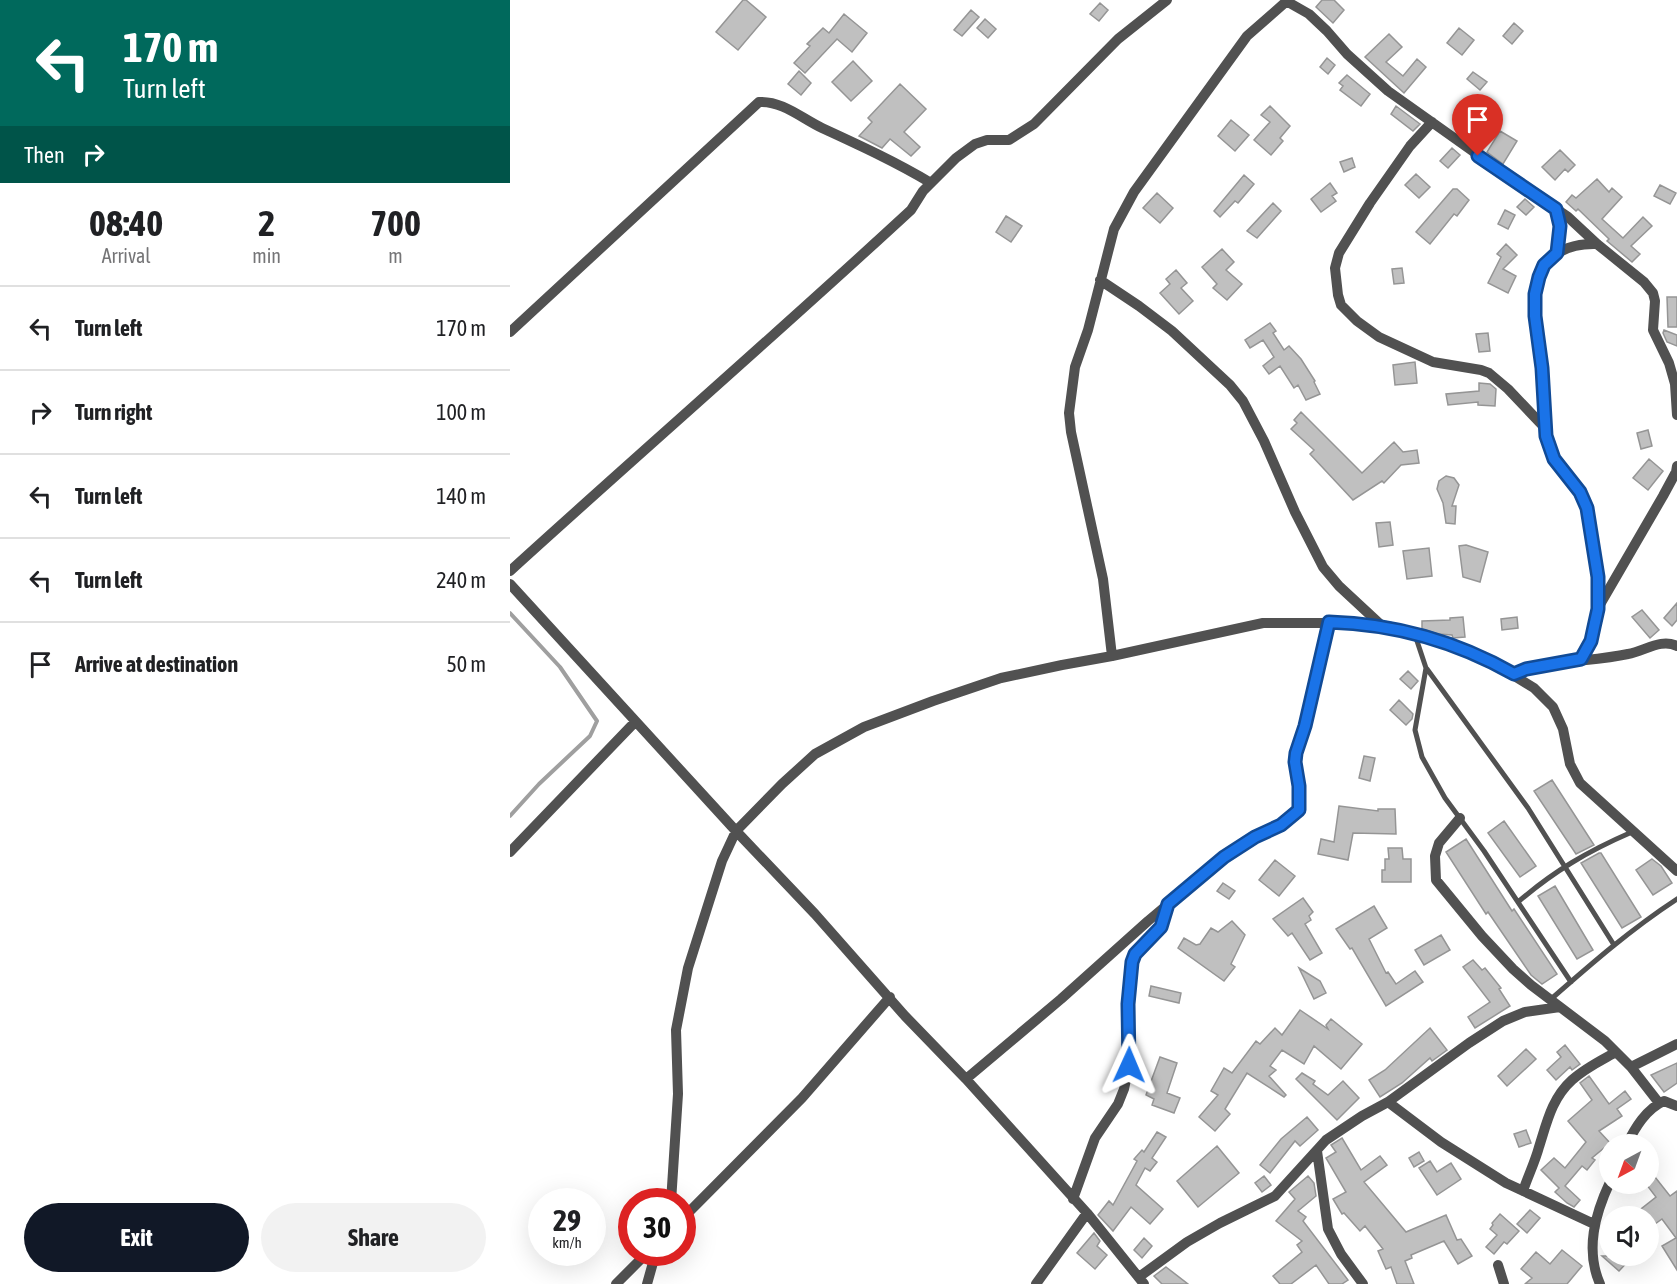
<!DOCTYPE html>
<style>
body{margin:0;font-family:"Asap Condensed",sans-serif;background:#f2f2f2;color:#202124;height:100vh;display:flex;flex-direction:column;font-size:22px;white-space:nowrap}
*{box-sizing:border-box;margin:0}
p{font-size:20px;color:#757577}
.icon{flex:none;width:33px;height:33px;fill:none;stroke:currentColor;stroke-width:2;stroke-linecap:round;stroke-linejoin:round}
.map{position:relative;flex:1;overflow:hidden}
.details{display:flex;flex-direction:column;background:#fff;width:510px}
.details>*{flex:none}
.hud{background:#00695c;color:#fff;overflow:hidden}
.needle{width:39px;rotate:221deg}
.buttons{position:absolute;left:1089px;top:1134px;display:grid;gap:12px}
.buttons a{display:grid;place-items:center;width:60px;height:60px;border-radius:50%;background:#fff;box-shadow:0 6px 24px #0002;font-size:30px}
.speed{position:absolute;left:18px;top:1188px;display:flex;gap:12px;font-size:30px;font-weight:700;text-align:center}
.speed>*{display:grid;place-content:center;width:78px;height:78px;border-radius:50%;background:#fff;box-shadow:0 6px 24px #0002;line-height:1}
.speed small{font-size:15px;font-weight:400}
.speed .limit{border:9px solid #d22;background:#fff;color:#111}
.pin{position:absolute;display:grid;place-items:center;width:51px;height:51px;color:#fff;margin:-62px -26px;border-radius:50% 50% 50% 0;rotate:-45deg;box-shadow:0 0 6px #0007}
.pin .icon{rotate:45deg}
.me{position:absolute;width:66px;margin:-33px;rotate:1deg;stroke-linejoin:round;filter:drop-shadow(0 0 4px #0008)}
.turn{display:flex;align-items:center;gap:21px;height:126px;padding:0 24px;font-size:27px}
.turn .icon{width:78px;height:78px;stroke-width:2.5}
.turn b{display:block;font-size:42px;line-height:51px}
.then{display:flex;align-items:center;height:57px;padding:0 24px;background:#0003;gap:12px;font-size:22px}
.eta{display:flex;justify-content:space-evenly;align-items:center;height:102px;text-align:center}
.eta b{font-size:36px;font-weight:700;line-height:42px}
.cta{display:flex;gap:12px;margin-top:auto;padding:12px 24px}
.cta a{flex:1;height:69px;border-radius:36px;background:#111827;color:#fff;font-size:24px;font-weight:700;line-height:69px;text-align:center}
.cta a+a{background:#f2f2f2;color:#202124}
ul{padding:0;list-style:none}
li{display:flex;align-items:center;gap:18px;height:84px;padding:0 24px;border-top:2px solid #e0e0e0}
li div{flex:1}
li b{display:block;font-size:22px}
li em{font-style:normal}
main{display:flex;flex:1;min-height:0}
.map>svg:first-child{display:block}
</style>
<main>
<section class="details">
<div class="hud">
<div class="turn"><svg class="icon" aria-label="left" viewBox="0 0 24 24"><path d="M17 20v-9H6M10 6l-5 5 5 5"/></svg><div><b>170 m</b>Turn left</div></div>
<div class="then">Then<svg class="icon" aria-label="right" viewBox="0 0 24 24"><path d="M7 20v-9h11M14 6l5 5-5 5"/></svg></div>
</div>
<div class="eta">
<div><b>08:40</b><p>Arrival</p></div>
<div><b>2</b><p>min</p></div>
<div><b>700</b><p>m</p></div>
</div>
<ul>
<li><svg class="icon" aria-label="left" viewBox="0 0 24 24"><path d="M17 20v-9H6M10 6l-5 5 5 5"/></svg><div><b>Turn left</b></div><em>170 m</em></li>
<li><svg class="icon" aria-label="right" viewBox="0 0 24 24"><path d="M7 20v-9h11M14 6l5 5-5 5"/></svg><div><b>Turn right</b></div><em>100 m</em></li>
<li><svg class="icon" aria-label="left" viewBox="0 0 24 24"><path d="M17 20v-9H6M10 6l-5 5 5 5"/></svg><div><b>Turn left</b></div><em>140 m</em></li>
<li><svg class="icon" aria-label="left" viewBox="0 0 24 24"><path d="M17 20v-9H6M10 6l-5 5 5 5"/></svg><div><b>Turn left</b></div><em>240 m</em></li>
<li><svg class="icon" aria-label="arrive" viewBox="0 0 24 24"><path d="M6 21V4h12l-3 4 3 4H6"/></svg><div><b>Arrive at destination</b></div><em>50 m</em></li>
</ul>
<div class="cta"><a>Exit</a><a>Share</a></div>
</section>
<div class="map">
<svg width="1167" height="1284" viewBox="0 0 1167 1284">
<rect width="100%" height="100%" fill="#fff"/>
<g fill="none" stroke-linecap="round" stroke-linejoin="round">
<path stroke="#9f9f9f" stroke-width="4" d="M0,613L50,667L87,721L80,736L29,784L0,816"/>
</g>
<path fill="#c0c0c0" stroke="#959595" stroke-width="1.5" d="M233,0H236L256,17L228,50L206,32Z
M812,0H824L834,10L823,23L806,7Z
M590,3L598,10L589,21L580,14Z
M461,10L469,17L452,36L444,30Z
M334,14L357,33L342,52L327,39L295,73L284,63L300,46L297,44L313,28L319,33Z
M475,19L486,29L478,38L467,28Z
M1004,23L1013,31L1002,44L993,36Z
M949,28L964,40L952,55L937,43Z
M879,34L892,47L876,62L893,76L907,59L916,67L894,93L855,57Z
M817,58L825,65L818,74L810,67Z
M343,61L362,81L341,101L322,82Z
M289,71L301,83L291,95L278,84Z
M963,72L977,82L970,90L957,79Z
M837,75L860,94L851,106L830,90L833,86L829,83Z
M390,84L416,109L394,132L410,147L401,156L380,139L372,148L349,136L362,122L358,118Z
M760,106L780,126L770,138L773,141L761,155L744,140L760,122L751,115Z
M886,106L910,124L903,131L881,114Z
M721,120L739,135L725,151L708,136Z
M990,131L1007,141L993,164L977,152Z
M942,148L950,155L938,168L930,161Z
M1050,150L1065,165L1058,172L1055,169L1045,180L1032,167Z
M842,158L845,167L834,172L830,162Z
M906,174L920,187L909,198L895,185Z
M734,175L744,184L728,203L725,201L710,217L704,211Z
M1087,179L1099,192L1102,188L1112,197L1092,219L1113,238L1133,217L1142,226L1121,246L1130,254L1122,262L1097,241L1099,239L1068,209L1066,211L1056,202L1062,195L1066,198Z
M820,183L827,193L822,196L826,201L811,212L801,199Z
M1150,185L1166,193L1160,204L1144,196Z
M943,189H947L959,200L947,216L944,214L920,244L906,232Z
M647,193L663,208L650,223L633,208Z
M1015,199L1024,207L1016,215L1007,207Z
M763,203L771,211L747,238L737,231Z
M995,210L1005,215L998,229L988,224Z
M496,216L512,226L501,242L486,232Z
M996,244L1007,255L993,269L1006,276L998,293L978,283L991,257L987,254Z
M712,249L724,262L716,270L732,284L717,300L703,288L707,284L692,267Z
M892,268L894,283L884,284L882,269Z
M666,270L677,283L671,288L683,301L669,314L650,293L660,284L656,279Z
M1157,297H1167V327H1158Z
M760,323L766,331L763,333L774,350L779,346L791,359L805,381L804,382L810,394L796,400L788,385L784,388L770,366L759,374L753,366L764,357L753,340L740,348L735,340Z
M1154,330L1167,335V346L1157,342L1153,333Z
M978,333L980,351L969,352L966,334Z
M905,362L907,383L885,385L883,365Z
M969,383L980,384L986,389L985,406L968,405V402L938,405L936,394L969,391Z
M791,412L852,473L884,442L893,452L907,450L909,463L891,465L874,483L872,481L843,500L800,454L804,450L781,429L787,423L784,420Z
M1138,430L1142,446L1131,449L1127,433Z
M1139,459L1153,471L1138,490L1123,478Z
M936,476L944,478L949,485L942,506H946L945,524L936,523L933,503L927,489L929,481Z
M880,522L883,545L869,547L866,523Z
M956,545L978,552L970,582L953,577L949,546Z
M919,548L922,576L897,579L893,551Z
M1167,603V620L1162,626L1154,618Z
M1132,610L1149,630L1140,638L1122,617Z
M953,617L955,637L943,638L942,635L928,634L912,629V621L940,620V618Z
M1007,617L1008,628L992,630L991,619Z
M898,671L908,681L901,689L890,679Z
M889,700L903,714L902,719L896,725L880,710Z
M854,756L865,758L860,781L849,778Z
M1042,780L1084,845L1066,854L1024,791Z
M829,806L868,811V809H885L886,834L843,833L838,860L808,854L811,839L824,842Z
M994,821L1026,866L1010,877L978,833Z
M956,839L1002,911L1004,909L1047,974L1032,984L1021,975L978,912L976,914L936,852Z
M878,848H892L893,859H901V882H872V870H875V859H879Z
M1089,853H1091L1131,917L1112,928L1071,863Z
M1142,859L1151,866L1162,883L1143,895L1126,870Z
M765,860L785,876L769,896L749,880Z
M713,883L725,891L719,899L707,891Z
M1045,886L1083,950L1067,959L1028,896Z
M793,898L803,912L799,916L801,920L795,924L812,953L800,960L782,933L778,936L763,919Z
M864,906L877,928L859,939L876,973L878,972L886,984L905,971L913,982L876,1006L842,948L840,949L826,929Z
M722,921L735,935L721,964L725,967L714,981L668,948L674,938L686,945L690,944L701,928L708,932Z
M931,935L940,950L914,965L905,950Z
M963,960L972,970L975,968L991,988L989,989L1000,1006L965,1028L958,1017L980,1002L953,967Z
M789,968L810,981L816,993L804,999Z
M641,986L671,993L669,1003L639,996Z
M790,1010L818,1029L816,1025L821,1019L852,1044L831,1069L804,1046L794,1064L772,1050L760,1066L766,1070L759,1076L776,1095L774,1097L737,1073L715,1109L720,1114L705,1131L689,1117L708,1095L701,1091L714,1068L722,1073L746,1041L750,1044L765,1028L772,1035Z
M920,1028L937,1050L922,1061L920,1058L892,1083L870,1097L859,1080L875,1070Z
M1055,1045L1070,1064L1062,1070L1060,1067L1046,1080L1037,1070L1051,1057L1047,1052Z
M1016,1049L1026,1059L997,1086L988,1076Z
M650,1057L667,1063L657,1093L670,1098L664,1113L642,1105L644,1099L636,1095Z
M1167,1063V1083L1154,1092L1141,1075Z
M792,1073L805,1081L803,1084L818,1095L833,1081L849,1098L827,1120L786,1079Z
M1079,1076L1099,1104L1115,1091L1121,1099L1107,1109L1112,1116L1089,1131L1100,1143L1082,1158L1085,1160L1077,1170L1072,1166L1055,1186L1070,1200L1064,1207L1057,1203L1045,1192L1049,1188L1031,1170L1044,1158L1055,1168L1076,1142L1058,1121L1082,1100L1070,1083Z
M797,1117L808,1130L790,1146L785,1141L760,1173L750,1165L771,1139Z
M1016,1130L1021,1143L1009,1147L1004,1134Z
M647,1132L656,1137L642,1158L647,1162L640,1171L635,1168L626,1185L653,1209L640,1224L621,1207L603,1231L588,1215L599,1201L603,1205L627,1161L624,1159L632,1150L634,1152Z
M832,1138L851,1170L870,1156L877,1165L854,1182L896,1232L936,1215L947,1240L951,1239L962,1256L948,1264L934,1241L901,1255L902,1258L895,1261L904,1284H887L881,1267L876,1269L868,1251L873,1249L855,1226L850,1231L834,1213L832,1214L823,1199L836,1192L816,1158L826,1152L821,1145Z
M707,1146L729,1173L688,1207L667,1181Z
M909,1152L914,1161L904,1167L899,1158Z
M920,1161L927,1172L941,1163L951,1179L927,1195L909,1168Z
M754,1176L761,1185L752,1192L745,1183Z
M798,1176L804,1183L806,1196L788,1211L796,1217L793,1221L838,1280L832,1284H819L806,1265L781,1284H770L763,1276L792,1252L787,1245L792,1241L766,1221L785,1199L779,1192Z
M1145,1177L1160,1196L1167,1191V1270L1152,1246L1166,1238L1152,1219L1138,1229V1216H1122L1146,1197L1136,1184Z
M1020,1210L1030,1218L1017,1233L1007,1224Z
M990,1214L1009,1231L997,1244L994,1242L984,1254L976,1247L987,1235L980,1229L983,1225L982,1223Z
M584,1233L590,1241L587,1246L597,1255L585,1269L567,1253Z
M634,1238L642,1246L632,1258L624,1250Z
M1052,1250L1072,1266L1057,1284H1015L1022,1278L1011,1269L1026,1252L1040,1264Z
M1092,1256H1123L1109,1271Z
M656,1267L678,1284H652L644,1276Z"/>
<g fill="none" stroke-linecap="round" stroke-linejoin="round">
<path stroke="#515151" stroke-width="5" d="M905,635L916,668L905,730L912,757L935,798L974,851L1061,982
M917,669L1018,808L1104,945
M1008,902C1044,871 1078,851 1122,832
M1040,1000C1081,964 1121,929 1167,899"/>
<path stroke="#515151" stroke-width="10" d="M776,1L799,14L817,31L837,54L878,91L985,167L1058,217L1087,244L1134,282L1143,293L1145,301L1143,330L1159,363L1165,384L1167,415
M922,122L900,146L860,203L829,253L825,268L828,295L831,305L847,321L869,337L923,362L971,370L979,373L998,389L1035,428
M1046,209L1050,226L1047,253
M590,280L629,306L662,331L720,385L733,401L754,441L785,512L813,567L829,586L871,625
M0,332L249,102C273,101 291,118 312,128C349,145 386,162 421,183
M0,571C133,450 269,332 401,210L413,191L446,158L465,144L477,140H499L524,124L608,39L657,0
M0,584L226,831L305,914L395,1016L456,1079L577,1213L634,1284
M1088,608L1153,496L1166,472L1167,466
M602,656L593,579L561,432L559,413L565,367L578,330L604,229L624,192L737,36L778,0
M1071,659C1092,623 1088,584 1083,544C1081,532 1080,519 1077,508C1070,488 1053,477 1044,459C1030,432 1034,398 1032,368C1032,356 1028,344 1026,332C1019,285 1031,242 1087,244
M1004,674C1040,660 1081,662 1118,654C1135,651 1151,638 1167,646
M950,818L929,843L925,856L926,880L972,936L1003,969L1021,985L1095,1041L1121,1067L1149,1103
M0,852L125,722
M1121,1067L1167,1044
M456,1079L551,999L638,921L714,857L731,844L771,825L784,816L790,804L786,753L795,726L819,623
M878,1102L931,1142L996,1183L1084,1224
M1117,1144C1125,1128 1136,1109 1154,1101L1167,1106
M807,1151L818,1229L831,1254L853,1284
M1013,1191C1018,1176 1025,1162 1029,1147C1037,1122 1042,1098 1062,1080C1075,1068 1090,1061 1106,1052
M563,1199L585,1138L608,1104L614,1089L619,1065L620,976L625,954L645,935L651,927L658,904
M161,1202L168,1094L166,1030L178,968L212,861L226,831L272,784L305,754L354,727L423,701L491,678L552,665L602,656L753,623H853L882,627L955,650L975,658L1024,688L1043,707L1053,729L1060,764L1070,783L1167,871
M172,1219L292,1098L380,997
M988,1265L994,1284
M629,1277L677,1242L710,1223L765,1196L816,1140L852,1116L878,1102L959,1043L993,1021L1015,1012L1050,1007
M106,1284L138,1252
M137,1284L146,1252
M526,1284L577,1213
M1090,1284C1075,1250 1085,1214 1100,1182"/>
</g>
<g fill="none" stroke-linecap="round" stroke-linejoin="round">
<g stroke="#114b97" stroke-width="15">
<path id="route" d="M619,1065L618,1004L622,962L625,954L651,927L658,904L714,857L745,837L771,825L789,810V786L785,762L786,753L795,726L819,622C886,624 946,641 1004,674L1016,669L1071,659L1081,641L1084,627L1088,609V577L1077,508L1070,492L1044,459L1036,436L1032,368L1025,316V294L1029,277L1034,265L1047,253L1050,226L1046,209L968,156"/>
</g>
<use href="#route" stroke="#1a73e8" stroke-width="10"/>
</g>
</svg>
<div class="buttons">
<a><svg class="needle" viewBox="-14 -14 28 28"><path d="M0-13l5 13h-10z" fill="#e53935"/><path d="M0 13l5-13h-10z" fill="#757577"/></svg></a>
<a><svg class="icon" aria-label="sound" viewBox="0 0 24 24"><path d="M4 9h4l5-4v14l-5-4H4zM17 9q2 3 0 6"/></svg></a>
</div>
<div class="speed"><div>29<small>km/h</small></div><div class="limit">30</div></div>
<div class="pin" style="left:968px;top:156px;background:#d93025"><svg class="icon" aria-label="arrive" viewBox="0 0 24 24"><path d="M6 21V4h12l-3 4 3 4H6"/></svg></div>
<svg class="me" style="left:619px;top:1065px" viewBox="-20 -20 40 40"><path d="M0-17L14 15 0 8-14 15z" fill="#1a73e8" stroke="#fff" stroke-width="4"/></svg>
</div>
</main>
